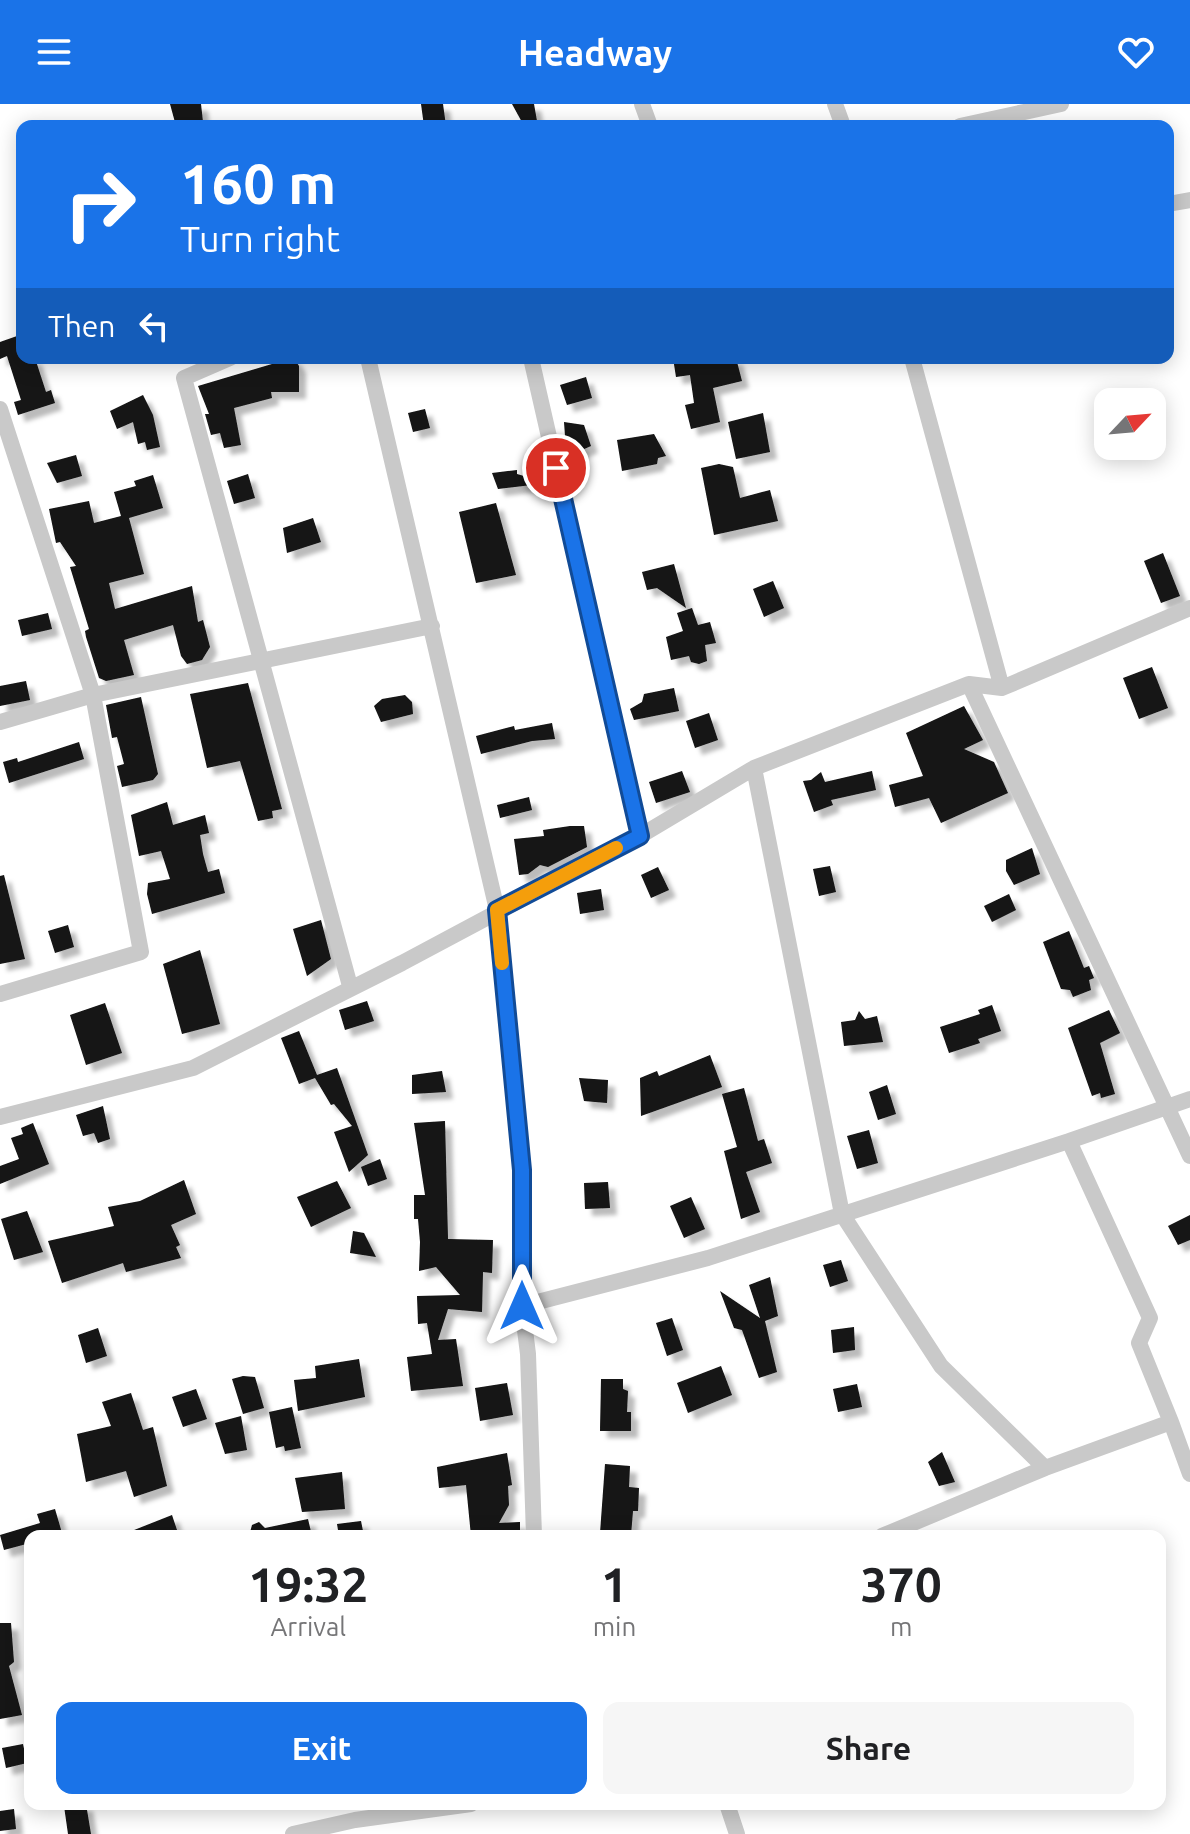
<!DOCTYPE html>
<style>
body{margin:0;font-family:Ubuntu,sans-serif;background:#f6f6f6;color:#202124;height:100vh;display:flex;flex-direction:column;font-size:30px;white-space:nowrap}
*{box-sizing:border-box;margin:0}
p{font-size:26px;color:#757577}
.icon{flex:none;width:44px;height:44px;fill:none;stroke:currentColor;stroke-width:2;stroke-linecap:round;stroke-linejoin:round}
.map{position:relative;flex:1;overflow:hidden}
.side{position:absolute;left:24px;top:1426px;width:1142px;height:280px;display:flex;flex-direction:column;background:#fff;border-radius:16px;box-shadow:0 4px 20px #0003}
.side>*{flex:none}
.banner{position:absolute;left:16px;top:16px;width:1158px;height:244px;border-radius:16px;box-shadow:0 4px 20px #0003;background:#1a73e8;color:#fff;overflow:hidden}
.needle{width:52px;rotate:64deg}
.controls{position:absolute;left:1094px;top:284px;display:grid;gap:16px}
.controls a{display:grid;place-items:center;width:72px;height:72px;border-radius:16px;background:#fff;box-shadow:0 4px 20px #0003;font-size:40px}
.pin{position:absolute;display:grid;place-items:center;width:68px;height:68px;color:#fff;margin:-34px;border:4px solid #fff;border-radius:50%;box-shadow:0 2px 8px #0007}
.me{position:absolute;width:88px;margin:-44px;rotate:0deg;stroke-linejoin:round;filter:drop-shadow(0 0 6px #0008)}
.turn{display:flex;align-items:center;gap:28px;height:168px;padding:0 32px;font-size:36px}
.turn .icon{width:104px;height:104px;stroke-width:2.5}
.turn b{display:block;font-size:56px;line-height:68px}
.then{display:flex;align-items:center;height:76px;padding:0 32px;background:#0003;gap:16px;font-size:30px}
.eta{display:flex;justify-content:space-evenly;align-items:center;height:136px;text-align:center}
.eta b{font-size:48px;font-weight:600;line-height:56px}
.cta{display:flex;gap:16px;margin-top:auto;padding:16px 32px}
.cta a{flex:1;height:92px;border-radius:16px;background:#1a73e8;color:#fff;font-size:32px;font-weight:600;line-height:92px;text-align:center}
.cta a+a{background:#f6f6f6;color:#202124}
header{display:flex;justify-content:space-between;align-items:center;height:104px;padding:0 32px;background:#1a73e8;color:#fff;font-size:36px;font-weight:600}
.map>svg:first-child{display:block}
</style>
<header><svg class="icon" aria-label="menu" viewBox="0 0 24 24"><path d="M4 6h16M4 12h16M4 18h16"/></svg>Headway<svg class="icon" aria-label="heart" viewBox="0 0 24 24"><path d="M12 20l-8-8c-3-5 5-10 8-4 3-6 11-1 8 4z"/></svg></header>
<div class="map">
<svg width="1190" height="1730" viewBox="0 0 1190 1730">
<defs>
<filter id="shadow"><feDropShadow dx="7" dy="7" stdDeviation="2" flood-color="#0004"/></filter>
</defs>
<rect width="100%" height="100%" fill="#fff"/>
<path fill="#131313" filter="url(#shadow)" d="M170,0H201L203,18L176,22Z
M421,0H443L446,22H424Z
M512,0H534L537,17L523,20Z
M17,232L22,254H35L46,288L51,286L55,299L18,311L14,298L21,296L7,252L0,255V238Z
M271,254H294L299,262V288H271L272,294L234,304L241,341L224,344L220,329L211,331L205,310H209L198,282L272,260Z
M673,254H736L742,277L713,284L720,318L691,325L685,301L694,299L690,271L676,273Z
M586,273L592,294L567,301L560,281Z
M143,291L153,311L160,343L147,346L145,338L138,340L133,318L117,325L110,307Z
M425,305L430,324L413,328L408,309Z
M763,309L770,348L736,355L728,318Z
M564,318L584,321L591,342L566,353L561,335L565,332Z
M654,330L666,352L658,354L657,360L622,367L617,336Z
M76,351L82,372L57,379L47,359Z
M719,360L733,363L740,394L770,386L778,417L714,431L701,364Z
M517,366V370L548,379L498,385L492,369Z
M248,370L255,394L234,400L227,377Z
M153,371L163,404L129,414L144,470L109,479L115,505L192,482L198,518L203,516L210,543L202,556L187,560L181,552L173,521L124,536L134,571L106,577L99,574L86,533L85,527L89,525L70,463L76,462L60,438L56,439L49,405L89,397L94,419L121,412L114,388L136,382L134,377Z
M496,399L516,471L476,479L459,408Z
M313,414L321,438L287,449L283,424Z
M1163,449L1180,492L1161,499L1144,457Z
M674,460L686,504L657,484L647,486L642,468Z
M773,477L784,504L764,513L753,485Z
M692,504L698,521L710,518L716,539L705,541L707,557L699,560L691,558L689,552L671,556L666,533L683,527L677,509Z
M48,509L52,525L22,532L18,516Z
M1152,563L1168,604L1139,615L1123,574Z
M26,577L30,596L0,602V582Z
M248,579L282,705L272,707L273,714L258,717L240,657L207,664L190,590Z
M674,584L679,607L634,616L630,605L642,598L644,590Z
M405,591L412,598L413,610L381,618L374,602L382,595Z
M141,593L158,670L153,676L122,683L117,662L124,660L117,633L112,634L106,601Z
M964,602L983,636L964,645L994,658L1008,689L941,719L929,694L895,703L889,681L923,672L906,629Z
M709,609L718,636L695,644L686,617Z
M552,619L555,635L532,637L481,650L476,632L514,622L515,626Z
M79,638L84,655L9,679L3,658L17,654L18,658Z
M682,667L690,688L656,699L649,678Z
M872,667L876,686L831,696L833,701L814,708L803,677L811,676L821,668L825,678Z
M529,693L532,706L500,714L497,701Z
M167,698L173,721L205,711L209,729L200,731L203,750L208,768L219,765L225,789L152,810L147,790L148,779L170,775L161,747L139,752L131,711Z
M570,722H584L587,743L548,763L540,761L528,770L519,771L514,735L544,732L543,726Z
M1032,744L1040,770L1014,781L1006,767V756Z
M830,762L836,788L819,792L813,765Z
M658,763L669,786L651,794L641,771Z
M4,771L25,855L0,860V772Z
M601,785L604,806L580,810L577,789Z
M1009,790L1016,806L992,818L984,802Z
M321,816L331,855L307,872L293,825Z
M68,821L74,843L55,849L48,827Z
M1069,827L1084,864L1089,862L1094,874L1089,876L1091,886L1073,893L1070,886L1061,885L1043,838Z
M200,846L220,920L182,930L163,860Z
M367,897L374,917L345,926L339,906Z
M105,899L122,949L86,961L70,911Z
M992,901L1001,927L978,935L980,939L949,949L940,923L980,910L978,906Z
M1109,906L1120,929L1100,939L1115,990L1101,994L1100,989L1092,992L1068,924Z
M859,907L865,915L877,912L883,938L844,942L841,918L855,916Z
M299,927L317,971L337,964L368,1051L349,1068L334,1028L352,1022L334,1000L331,1001L315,974L299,980L281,934Z
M710,951L722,983L641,1012L640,974L657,967L659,972Z
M442,967L446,988L412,990V971Z
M579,974L608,976L607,999L584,997Z
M887,981L896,1010L878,1016L869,988Z
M744,984L758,1037L764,1035L772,1059L746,1068L760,1108L741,1115L724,1047L737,1043L722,990Z
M103,1002L110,1035L98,1039L94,1029L83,1032L76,1011Z
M445,1017L448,1135L493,1136L492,1169L483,1168L482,1208L448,1205L438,1236L456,1235L463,1282L411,1287L407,1253L432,1250L427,1219L418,1220L417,1192L460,1191L436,1163L419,1167L420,1138L418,1115H414V1091H425L414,1019Z
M33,1019L49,1060L0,1080V1062L19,1055L11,1034L23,1030L21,1024Z
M869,1026L878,1059L857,1065L847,1032Z
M380,1055L387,1075L368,1082L361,1063Z
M184,1076L196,1110L171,1121L180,1141L176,1143L181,1154L126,1168L123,1159L62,1179L48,1137L114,1122L108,1103L140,1097Z
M337,1077L351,1104L311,1123L297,1093Z
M608,1078L610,1104L585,1105L584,1079Z
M691,1093L705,1125L684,1134L670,1102Z
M27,1107L43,1148L14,1156L1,1115Z
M1190,1111V1136L1178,1141L1168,1122Z
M353,1127L364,1129L376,1153L350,1149Z
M841,1156L848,1177L830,1183L823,1161Z
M770,1173L778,1212L765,1217L777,1268L759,1274L742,1226L734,1224L720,1187L760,1214L749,1181Z
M672,1214L683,1246L667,1252L656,1219Z
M854,1223L855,1246L833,1249L831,1226Z
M98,1224L107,1252L86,1259L78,1231Z
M359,1255L365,1293L298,1307L294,1276L316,1274L315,1262Z
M721,1262L732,1291L688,1309L677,1279Z
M243,1272L255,1273L264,1304L243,1310L232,1275Z
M601,1275H623V1285L628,1287L627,1308H631V1327H600Z
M507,1279L513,1311L480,1317L475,1284Z
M857,1280L862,1303L838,1308L833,1285Z
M196,1285L207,1315L183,1323L172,1293Z
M131,1289L143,1326L153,1323L167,1382L134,1393L126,1367L86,1378L77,1330L111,1322L102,1298Z
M292,1303L301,1344L285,1347L284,1342L276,1344L269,1308Z
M241,1312L247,1346L225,1350L215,1319Z
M942,1348L955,1378L939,1382L928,1358Z
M507,1349L512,1381L508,1382L509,1401L499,1419L520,1418V1432H471L466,1381L439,1384L437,1363Z
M605,1360L630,1362L629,1383L639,1384L638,1407H633L631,1431L600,1429Z
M342,1368L345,1405L302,1408L295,1374Z
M55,1405L62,1429L30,1432V1439L4,1446L0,1431L40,1419L37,1410Z
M172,1411L177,1426L160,1432H119Z
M308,1415L312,1432H249L252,1421L259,1418L265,1424Z
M361,1417L364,1432H339L337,1420Z
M0,1519H11L14,1558L9,1562L22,1611L0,1615Z
M23,1640L27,1659L6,1664L2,1644Z
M86,1700L91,1730H68L64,1702Z
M14,1705L16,1725L0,1727V1707Z"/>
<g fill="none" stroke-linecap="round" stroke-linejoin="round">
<path stroke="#c9c9c9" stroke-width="16" d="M642,0L650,22
M835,0L843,22
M960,22L1061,0
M1168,100L1190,96
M230,254L184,274L350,882
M368,254L497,806L522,1066V1202L528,1250L534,1432
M531,254L640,732
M912,254L1002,584
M0,305L93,591L141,848L0,890
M969,580L1190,1052
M0,618L93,591L432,522
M754,664L842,1110L941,1262L1045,1364
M0,1013L193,964L402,859L640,732L754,664L969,580L1002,584L1190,504
M522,1202L708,1154L1069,1037
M1171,1318L1190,1370
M882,1432L1045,1364L1171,1318L1139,1239L1150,1214L1069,1037L1190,995
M727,1700L737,1730
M293,1730L355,1716L471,1700"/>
</g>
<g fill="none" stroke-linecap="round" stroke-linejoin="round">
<g stroke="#114b97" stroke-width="20">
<path id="route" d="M522,1202V1066L497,806L640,732L556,364"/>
</g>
<use href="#route" stroke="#1a73e8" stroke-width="14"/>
<path stroke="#f59e0b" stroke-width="14" d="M502,859L497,806L616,744"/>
</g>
</svg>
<div class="controls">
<a><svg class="needle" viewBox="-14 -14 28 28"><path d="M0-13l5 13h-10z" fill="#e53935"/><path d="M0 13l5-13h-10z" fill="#757577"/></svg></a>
</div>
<div class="pin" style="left:556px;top:364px;background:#d93025"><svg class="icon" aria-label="arrive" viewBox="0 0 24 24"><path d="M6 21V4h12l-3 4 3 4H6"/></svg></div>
<svg class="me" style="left:522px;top:1202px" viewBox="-20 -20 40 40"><path d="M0-17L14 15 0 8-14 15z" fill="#1a73e8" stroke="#fff" stroke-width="4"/></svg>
<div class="banner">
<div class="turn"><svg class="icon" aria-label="right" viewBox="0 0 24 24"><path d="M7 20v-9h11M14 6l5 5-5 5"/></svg><div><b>160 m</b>Turn right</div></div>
<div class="then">Then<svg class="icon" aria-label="left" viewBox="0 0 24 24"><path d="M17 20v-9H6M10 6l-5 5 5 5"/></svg></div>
</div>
<section class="side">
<div class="eta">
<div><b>19:32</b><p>Arrival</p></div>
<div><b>1</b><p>min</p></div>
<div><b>370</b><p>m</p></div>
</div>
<div class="cta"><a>Exit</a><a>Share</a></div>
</section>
</div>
